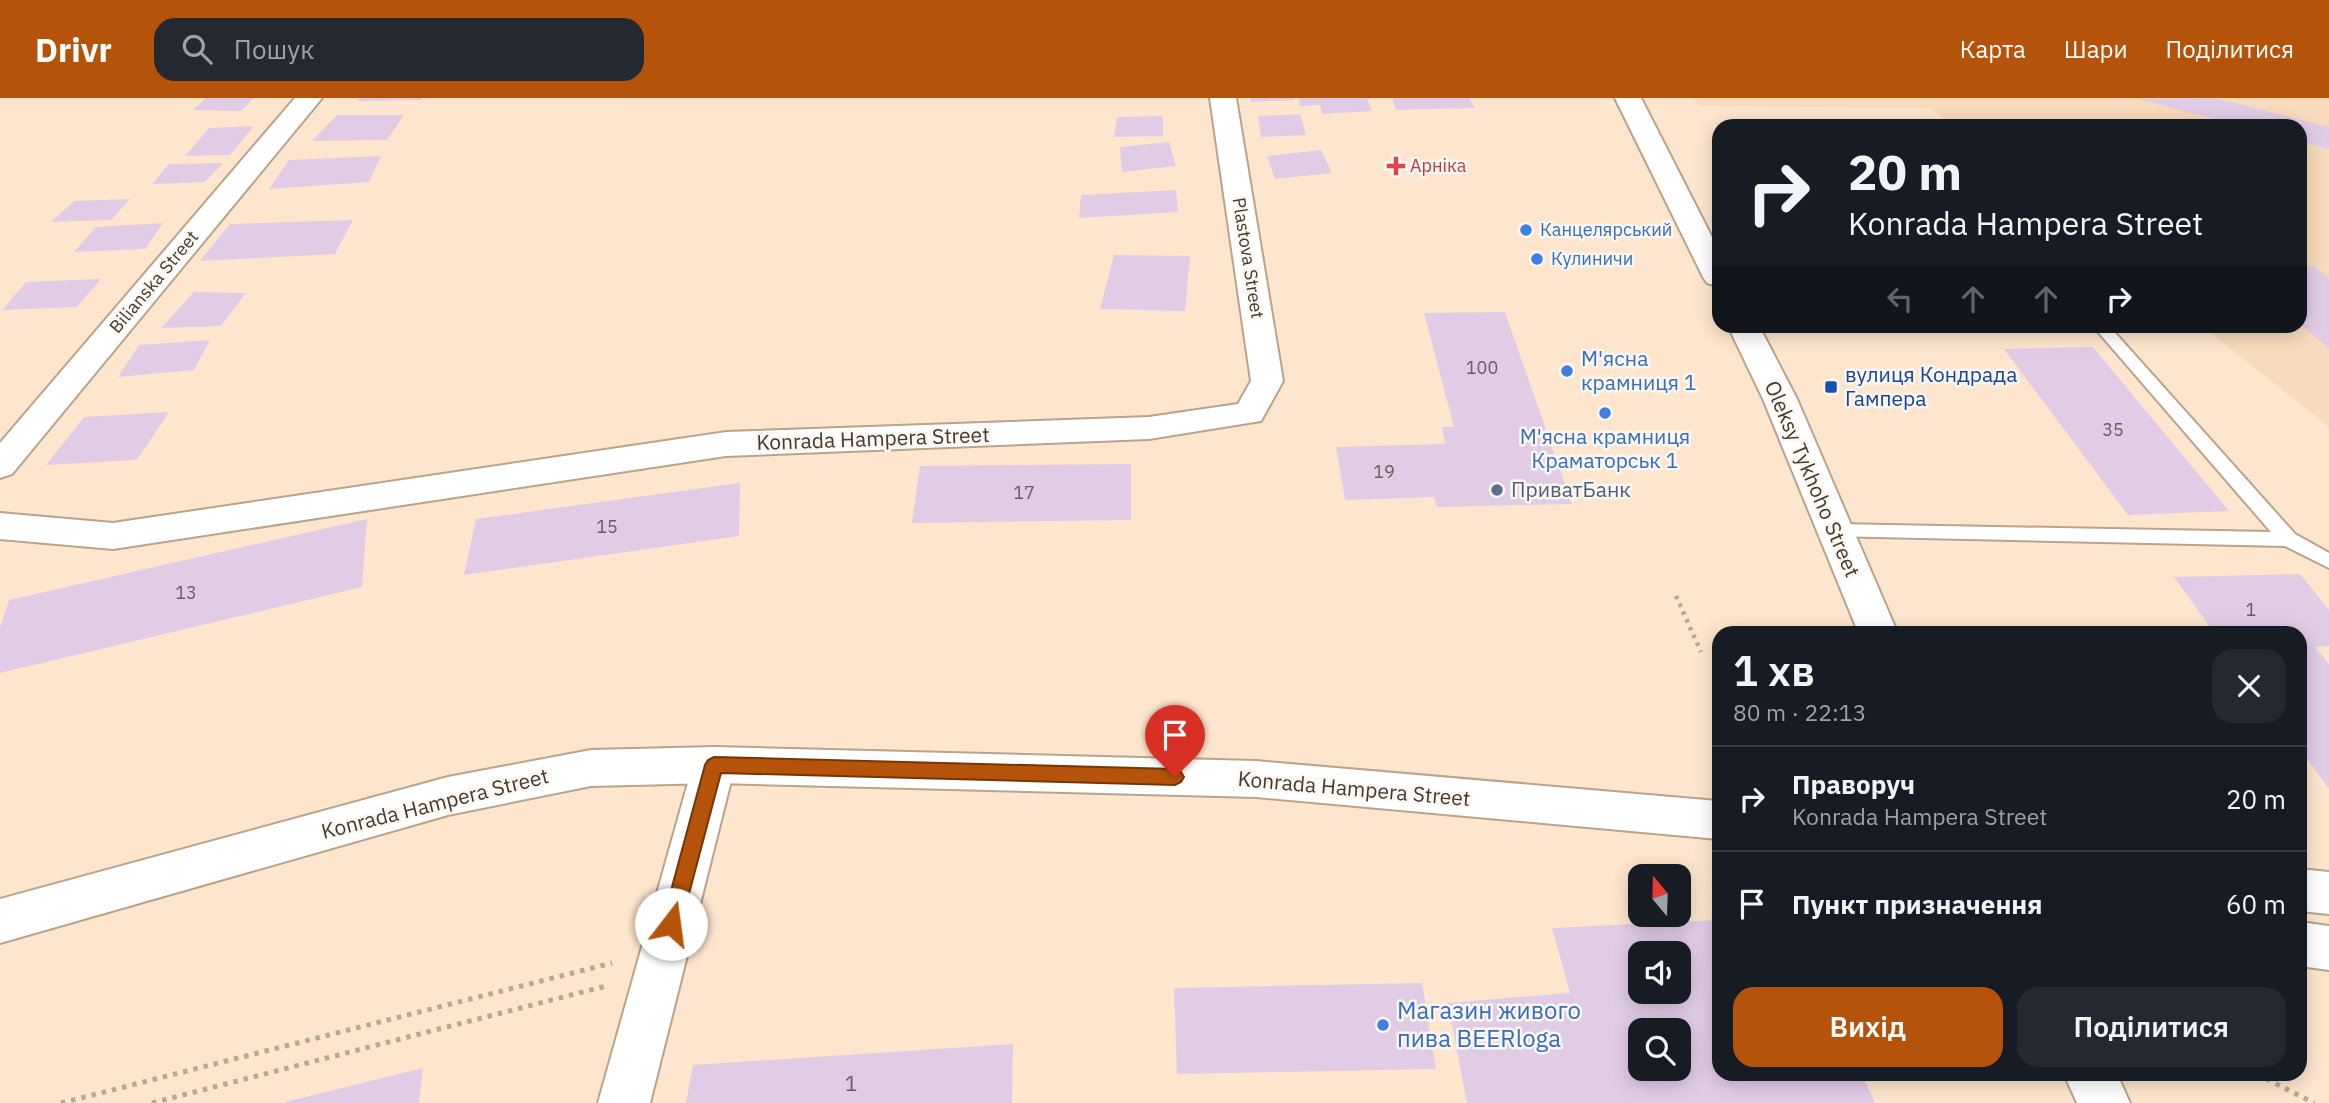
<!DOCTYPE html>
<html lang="uk">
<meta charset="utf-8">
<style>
body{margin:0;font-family:"IBM Plex Sans",sans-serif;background:#242831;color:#f1f3f6;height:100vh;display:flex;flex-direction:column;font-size:26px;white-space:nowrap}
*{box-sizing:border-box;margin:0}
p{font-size:23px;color:#9ea1a6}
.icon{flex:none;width:38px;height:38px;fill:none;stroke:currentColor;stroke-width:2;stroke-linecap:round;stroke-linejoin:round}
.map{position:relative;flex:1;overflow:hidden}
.side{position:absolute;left:1712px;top:528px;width:595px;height:455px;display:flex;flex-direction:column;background:#171b24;border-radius:21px;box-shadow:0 4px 18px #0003}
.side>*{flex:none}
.guide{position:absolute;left:1712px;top:21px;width:595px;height:214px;border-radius:21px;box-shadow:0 4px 18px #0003;background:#171b24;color:#f1f3f6;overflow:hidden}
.needle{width:46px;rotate:341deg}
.buttons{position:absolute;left:1628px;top:766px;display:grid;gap:14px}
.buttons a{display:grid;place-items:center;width:63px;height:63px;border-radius:14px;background:#171b24;box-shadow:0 4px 18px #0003;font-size:35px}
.pin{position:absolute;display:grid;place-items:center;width:60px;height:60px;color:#fff;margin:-72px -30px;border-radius:50% 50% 50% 0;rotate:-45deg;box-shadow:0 0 7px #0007}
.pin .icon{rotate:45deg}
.me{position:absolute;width:77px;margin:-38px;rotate:15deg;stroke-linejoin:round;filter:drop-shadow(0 0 5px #0008)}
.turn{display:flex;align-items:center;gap:24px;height:147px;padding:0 21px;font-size:32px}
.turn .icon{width:91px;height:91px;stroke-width:2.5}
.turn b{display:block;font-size:49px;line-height:60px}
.lanes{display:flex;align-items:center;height:66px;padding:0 21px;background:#0003;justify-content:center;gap:35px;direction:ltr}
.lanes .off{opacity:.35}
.round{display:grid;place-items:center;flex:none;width:74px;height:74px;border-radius:21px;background:#242831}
.headline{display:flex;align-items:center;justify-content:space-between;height:119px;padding:0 21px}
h1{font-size:42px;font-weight:600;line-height:52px}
.primary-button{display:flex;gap:14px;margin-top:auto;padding:14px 21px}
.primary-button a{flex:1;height:80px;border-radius:21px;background:#b45309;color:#fff;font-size:28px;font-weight:600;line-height:80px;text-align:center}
.primary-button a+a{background:#242831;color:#f1f3f6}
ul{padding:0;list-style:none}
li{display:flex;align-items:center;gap:21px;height:105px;padding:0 21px;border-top:2px solid #363941}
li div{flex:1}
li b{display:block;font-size:26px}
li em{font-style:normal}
header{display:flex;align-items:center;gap:42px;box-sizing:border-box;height:98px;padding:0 35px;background:#b45309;color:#fff}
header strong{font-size:33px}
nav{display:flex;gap:38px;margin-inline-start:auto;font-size:24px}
.search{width:490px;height:63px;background:#242831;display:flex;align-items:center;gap:18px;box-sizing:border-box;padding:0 24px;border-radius:21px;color:#9ea1a6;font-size:26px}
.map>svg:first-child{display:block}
</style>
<header>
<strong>Drivr</strong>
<div class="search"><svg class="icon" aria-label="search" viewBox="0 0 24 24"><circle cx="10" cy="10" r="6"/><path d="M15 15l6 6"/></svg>Пошук</div>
<nav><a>Карта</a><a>Шари</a><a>Поділитися</a></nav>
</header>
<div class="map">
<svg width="2329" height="1005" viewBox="0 0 2329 1005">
<rect width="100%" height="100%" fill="#fee6ce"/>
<path fill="#f8dbbc" d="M1694,0H2329V329L2202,228H2300V28H1953L1930,10L1699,8Z"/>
<path fill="#e1cce6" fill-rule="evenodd" d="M206,0H254L241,13L193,12Z
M360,0H422V2L357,3Z
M1251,0H1294L1295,2L1251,4Z
M1299,0H1367L1372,13L1322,16L1320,7L1300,8Z
M1392,0H1470L1474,10L1396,12Z
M2215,0L2329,29V51L2300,43V28H2241L2138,1Z
M1300,16L1306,37L1261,39L1258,18Z
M337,17H404L387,42L312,43Z
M1163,18V38L1114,39L1117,19Z
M254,28L230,57L185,58L209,30Z
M1169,44L1176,68L1122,74L1120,49Z
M1321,52L1332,75L1275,81L1267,58Z
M381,58L369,84L269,91L289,62Z
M223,65L205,84L152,86L169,66Z
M1176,92L1178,114L1079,120L1081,97Z
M130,101L111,122L51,124L74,103Z
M353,122L335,156L200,163L230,126Z
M163,125L145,151L74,154L96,129Z
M1114,157L1190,158L1185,213L1100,211Z
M2314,168L2329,180V251L2300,226V169Z
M101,181L77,209L2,212L26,184Z
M194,194L246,195L221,228L161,230Z
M1505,214L1572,406L1437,409L1434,399L1345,402L1336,349L1445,346L1442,329H1454L1424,215Z
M1973,228H2051L2054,230L1978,233Z
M210,242L194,272L118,279L139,247Z
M2093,249L2229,413L2128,417L2004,251Z
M169,314L137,362L46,367L84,319Z
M1131,366V422L912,425L920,368Z
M740,385L739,438L464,477L476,421Z
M367,421L362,489L0,575V529L9,502Z
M2300,476L2329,512V548L2315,549L2329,566V691L2300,651V536H2215L2174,479Z
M1718,822V976H1862L1875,1005H1467L1448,905L1570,895L1552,830ZM1640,856H1678V894H1640ZM1640,933H1678V971H1640Z
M1422,885L1436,971L1177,976L1174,890Z
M1013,946L1012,1005H686L693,967Z
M423,970L419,1005H285V1004Z"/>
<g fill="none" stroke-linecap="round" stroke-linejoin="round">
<g stroke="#b9a38c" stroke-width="4">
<path id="service" d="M2093,228H2109L2295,436L2329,455V470L2285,448L1830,438L1827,433L1830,428L1836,426L2271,434Z"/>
</g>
<g stroke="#b9a38c" stroke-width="4">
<path id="minor" d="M295,0H322L12,376L0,380V345Z
M1210,0H1236L1283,283L1261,323L1149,341L726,358L113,451L0,441V415L113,425L726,334L1149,319L1238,306L1251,283Z
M714,649L729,654L735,667L650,1005H598L693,667L699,654Z
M2300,771L2329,774V816L2300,813Z
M2300,824L2329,828V872L2300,868Z"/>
</g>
<g stroke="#b9a38c" stroke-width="4">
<path id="secondary" d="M714,649L1256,663L1718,703V741L1256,699L714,685L591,688L448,717L0,845V801L448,679L591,652Z"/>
</g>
<g stroke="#b9a38c" stroke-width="4">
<path id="primary" d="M1615,0H1641L1718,151V188L1707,185L1703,179Z
M1728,228H1759L1797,301L1898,536H1859L1763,301Z
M2064,976H2117L2130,1005H2077Z"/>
</g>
<path stroke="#baa794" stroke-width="4.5" stroke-dasharray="3.5 5" stroke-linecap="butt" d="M1676,498L1701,554"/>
<path stroke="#baa794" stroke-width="5" stroke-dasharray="4.5 6" stroke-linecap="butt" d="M2257,976L2314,1005
M61,1005L612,865
M152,1005L606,888"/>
<use href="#service" fill="#fff" fill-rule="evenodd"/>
<use href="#minor" fill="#fff" fill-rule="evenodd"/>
<use href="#secondary" fill="#fff" fill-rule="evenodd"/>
<use href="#primary" fill="#fff" fill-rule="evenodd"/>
</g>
<path fill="#b45309" stroke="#753606" stroke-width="2" d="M714,659L1175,671L1181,674L1184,679L1181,684L1175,687L721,675L681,826L678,832L671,835L664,832L662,826L705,667L708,662Z"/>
<path fill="#e0444e" stroke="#fcf7f2" stroke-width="2.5" d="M1392.5 57.5h7v7h7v7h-7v7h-7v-7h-7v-7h7z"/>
<g fill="#3f7fe0" stroke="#fcf7f2" stroke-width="2.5">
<circle cx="1526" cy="132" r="7"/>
<circle cx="1537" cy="161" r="7"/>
<circle cx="1567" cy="273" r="7"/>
<circle cx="1605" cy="315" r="7"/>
<circle cx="1383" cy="927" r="7"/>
</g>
<rect fill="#1a4fb4" stroke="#fcf7f2" stroke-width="2.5" x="1824" y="282" width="14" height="14" rx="3.5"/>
<circle fill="#5c6f8a" stroke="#fcf7f2" stroke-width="2.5" cx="1497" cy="392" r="7"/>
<g text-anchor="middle" stroke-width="5" stroke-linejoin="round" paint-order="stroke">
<g font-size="18" fill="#be3a42" stroke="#fcf7f2" text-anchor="start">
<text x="1410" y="74">Арніка</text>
</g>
<g font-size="18" fill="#366cbe" stroke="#fcf7f2" text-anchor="start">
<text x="1540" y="138">Канцелярський</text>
<text x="1551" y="167">Кулиничи</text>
</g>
<g font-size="18" fill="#42392f" stroke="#fcf7f2">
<text transform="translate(1248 160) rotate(81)" y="6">Plastova Street</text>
<text transform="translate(154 184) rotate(-50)" y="6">Bilianska Street</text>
</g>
<g font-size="18" fill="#6a5e5d">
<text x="1482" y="276">100</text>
<text x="2113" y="338">35</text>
<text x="1384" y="380">19</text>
<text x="1024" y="401">17</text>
<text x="607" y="435">15</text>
<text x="186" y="501">13</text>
<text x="2251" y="518">1</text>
</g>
<g font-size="21" fill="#366cbe" stroke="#fcf7f2" text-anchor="start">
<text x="1581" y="268">М'ясна<tspan x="1581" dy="24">крамниця 1</tspan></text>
<text x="1605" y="346" text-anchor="middle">М'ясна крамниця<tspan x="1605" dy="24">Краматорськ 1</tspan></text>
</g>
<g font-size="21" fill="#164399" stroke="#fcf7f2" text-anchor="start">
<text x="1845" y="284">вулиця Кондрада<tspan x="1845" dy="24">Гампера</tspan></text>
</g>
<g font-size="21" fill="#42392f" stroke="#fcf7f2">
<text transform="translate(873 341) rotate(-2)" y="7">Konrada Hampera Street</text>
<text transform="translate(1812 381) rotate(67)" y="7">Oleksy Tykhoho Street</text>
<text transform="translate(1354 691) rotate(5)" y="7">Konrada Hampera Street</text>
<text transform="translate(435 706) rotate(-14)" y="7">Konrada Hampera Street</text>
</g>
<g font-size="21" fill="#4e5e75" stroke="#fcf7f2" text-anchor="start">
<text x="1511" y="399">ПриватБанк</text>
</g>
<g font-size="21" fill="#6a5e5d">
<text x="851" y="993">1</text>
</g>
<g font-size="24" fill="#366cbe" stroke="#fcf7f2" text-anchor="start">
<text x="1397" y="921">Магазин живого<tspan x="1397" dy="28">пива BEERloga</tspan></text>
</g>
</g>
</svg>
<div class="buttons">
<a><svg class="needle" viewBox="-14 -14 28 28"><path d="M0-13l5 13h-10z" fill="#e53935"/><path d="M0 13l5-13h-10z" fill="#9ea1a6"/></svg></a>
<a><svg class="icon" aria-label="sound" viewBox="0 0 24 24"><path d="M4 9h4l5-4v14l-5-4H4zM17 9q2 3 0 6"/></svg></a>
<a><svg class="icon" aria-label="search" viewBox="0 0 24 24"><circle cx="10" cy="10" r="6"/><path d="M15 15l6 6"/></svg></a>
</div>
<div class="pin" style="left:1175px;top:679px;background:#d93025"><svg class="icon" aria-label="arrive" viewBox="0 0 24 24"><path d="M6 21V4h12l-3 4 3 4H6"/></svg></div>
<svg class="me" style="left:671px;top:826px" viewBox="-20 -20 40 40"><circle r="19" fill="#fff"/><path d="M0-13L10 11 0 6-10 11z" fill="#b45309"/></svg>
<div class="guide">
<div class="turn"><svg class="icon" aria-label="right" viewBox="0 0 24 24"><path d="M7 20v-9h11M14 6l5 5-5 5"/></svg><div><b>20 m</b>Konrada Hampera Street</div></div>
<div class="lanes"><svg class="icon off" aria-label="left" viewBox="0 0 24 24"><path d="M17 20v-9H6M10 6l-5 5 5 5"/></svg><svg class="icon off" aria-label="ahead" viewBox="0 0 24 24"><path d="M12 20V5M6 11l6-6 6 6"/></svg><svg class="icon off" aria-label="ahead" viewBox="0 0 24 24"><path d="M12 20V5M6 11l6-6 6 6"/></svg><svg class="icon" aria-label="right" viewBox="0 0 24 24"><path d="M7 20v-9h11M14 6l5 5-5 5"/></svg></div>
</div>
<section class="side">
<div class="headline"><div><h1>1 хв</h1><p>80 m · 22:13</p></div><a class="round"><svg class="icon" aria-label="close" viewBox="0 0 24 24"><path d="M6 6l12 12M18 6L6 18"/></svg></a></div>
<ul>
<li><svg class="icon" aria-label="right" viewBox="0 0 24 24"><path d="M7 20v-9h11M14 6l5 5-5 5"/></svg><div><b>Праворуч</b><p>Konrada Hampera Street</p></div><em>20 m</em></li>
<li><svg class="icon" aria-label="arrive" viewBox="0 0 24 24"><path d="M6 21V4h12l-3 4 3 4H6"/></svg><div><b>Пункт призначення</b></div><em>60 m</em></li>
</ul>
<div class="primary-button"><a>Вихід</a><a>Поділитися</a></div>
</section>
</div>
